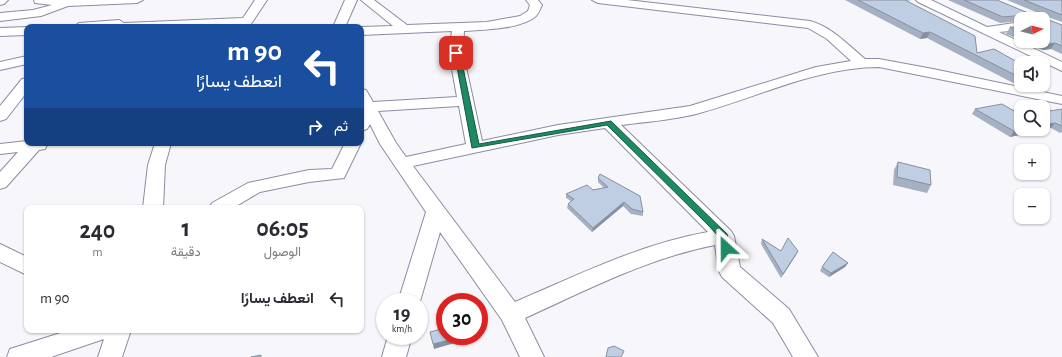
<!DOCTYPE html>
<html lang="ar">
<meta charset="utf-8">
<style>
body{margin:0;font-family:"Alegreya Sans",Vazirmatn,sans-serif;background:#f2f2f3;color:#2b2b33;direction:rtl;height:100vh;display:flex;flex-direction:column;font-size:15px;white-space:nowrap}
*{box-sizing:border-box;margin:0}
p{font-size:13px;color:#7c7c81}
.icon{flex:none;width:22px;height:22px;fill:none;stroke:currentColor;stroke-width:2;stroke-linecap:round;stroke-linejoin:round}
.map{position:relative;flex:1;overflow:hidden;direction:ltr}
.side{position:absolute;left:24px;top:205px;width:340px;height:128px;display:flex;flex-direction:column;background:#fff;border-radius:8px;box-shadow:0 1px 3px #0004;direction:rtl}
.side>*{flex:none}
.banner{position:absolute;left:24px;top:24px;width:340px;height:122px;border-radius:8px;box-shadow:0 1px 3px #0004;direction:rtl;background:#1a4fa0;color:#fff;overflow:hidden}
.needle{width:26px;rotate:84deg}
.buttons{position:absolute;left:1014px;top:12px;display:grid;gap:8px}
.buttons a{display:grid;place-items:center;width:36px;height:36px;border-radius:8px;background:#fff;box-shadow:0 1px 3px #0004;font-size:20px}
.speed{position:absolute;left:376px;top:293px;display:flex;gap:8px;font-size:20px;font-weight:700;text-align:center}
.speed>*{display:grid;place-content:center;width:52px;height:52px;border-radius:50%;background:#fff;box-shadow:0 1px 3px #0004;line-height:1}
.speed small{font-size:10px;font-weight:400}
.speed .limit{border:6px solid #d22;background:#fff;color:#111}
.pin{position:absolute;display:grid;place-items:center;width:34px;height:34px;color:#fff;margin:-17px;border-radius:8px;box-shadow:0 2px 6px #0006}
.me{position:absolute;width:44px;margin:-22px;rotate:336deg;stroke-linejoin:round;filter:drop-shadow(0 0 3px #0008)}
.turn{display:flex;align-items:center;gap:14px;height:84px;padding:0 16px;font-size:18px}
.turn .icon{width:52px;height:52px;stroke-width:2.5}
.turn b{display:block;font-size:28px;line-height:34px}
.then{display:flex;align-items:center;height:38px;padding:0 16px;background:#0003;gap:8px;font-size:15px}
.eta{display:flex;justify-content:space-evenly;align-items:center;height:68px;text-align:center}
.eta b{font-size:24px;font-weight:600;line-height:28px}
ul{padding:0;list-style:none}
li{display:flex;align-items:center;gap:12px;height:52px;padding:0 16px}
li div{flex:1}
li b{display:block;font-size:15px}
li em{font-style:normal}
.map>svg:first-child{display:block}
</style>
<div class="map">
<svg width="1062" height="357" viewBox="0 0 1062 357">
<rect width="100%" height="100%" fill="#f6f6fb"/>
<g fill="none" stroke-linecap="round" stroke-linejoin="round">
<g stroke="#8b8ca3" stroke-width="2">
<path id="minor" d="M0,0H8L4,4L0,5Z
M34,0H143L137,3L68,6L41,16L0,21V13L33,10L52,5L35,3Z
M255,0H267L251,24L247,25L195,27H73L79,23L119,20L124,23L243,18Z
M345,0H357L345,27H333Z
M361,0H374L407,25L487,22L520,16L528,11L530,5L526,0H538L542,5C540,9 539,13 536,16C522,29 483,30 464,31L463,53L482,141L558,125L690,106L816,67L851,61L827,39L808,28L598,3L592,0H627L810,21C832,27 848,45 865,59H879L933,69L1062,96V104L879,67C816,67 756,98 696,114C672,120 645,122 621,125L731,231L734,236L740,267L789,309L818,357H793L773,323L722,277L719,271L715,245C648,258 587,290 525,318L544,357H520L502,320L440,232L419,305V302H398L426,212L380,144L370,124L367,129L361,131V89L366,90L373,102L457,97L449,53L452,31L361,35V27L393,26ZM459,106L466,144L406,157L396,143L378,111ZM605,128L708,232C640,244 578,275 515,302L413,166L558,135Z
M916,0H931L987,27L1021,22V30L999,32L1062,62V71L918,2Z
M27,27V35L0,36V28Z
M27,56V64L0,70V62Z
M27,78V92L6,119L0,121V106L22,79Z
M27,141V143H46L47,145L45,149L39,150L6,187L0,189V172L18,152L0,154V144Z
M155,143H171L165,165L163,208H143L148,165Z
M345,143H361L344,178L309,182L260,192L233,208H209L212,203L248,183L309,170L332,169Z
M0,244L27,257V275L0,262Z
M70,330H131L122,357H98L104,339L51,357H7L10,349Z
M388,336H412L406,357H382Z"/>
</g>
<use href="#minor" fill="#fff" fill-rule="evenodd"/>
</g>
<path fill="#a5b1c3" d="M845,0H912L906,1L977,53L1021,64V84L1017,85L927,38L920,39Z
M948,0H997L1033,15H1043L1007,0H1062V22L1045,16L1046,19L1062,25V54L1051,49L1042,50L1022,41H1043V19H1021V21L1000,23Z
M1010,27H1021V40L1006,34Z
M975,109L1021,129L1062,109V132L1060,133L1051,128L1010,137L972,114Z
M898,162L931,185L927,193L893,185L894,170Z
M598,178L643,212V216L631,214L623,206L592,232L567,208L568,204L571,201L566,198V194L593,190L604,188L598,182Z
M762,239L781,251H798L796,255L781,278L761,244Z
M848,263L845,267L829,277L820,271L822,267Z"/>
<path fill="#86909f" d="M930,32L927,38L920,39L923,33Z
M1055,43L1051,49L1042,50L1046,44Z
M1021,78V84L1017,85Z
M1055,123L1051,128L1010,137L1014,131L1025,129H1043V125Z
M624,202L623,206L592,232L593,228Z
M798,251L796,255L781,278L783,274Z
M848,263L845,267L829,277L831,273Z
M457,338L458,342L434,349L433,344Z"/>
<path fill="#c0cee3" stroke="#86909f" d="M858,0H905L975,36L977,53L994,49L1021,64V78L930,32L923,33Z
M964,0H997L1033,15H1045L1046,19L1062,25V46L1055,43L1046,44L1040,41H1043V19H1026L1025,15L1003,17Z
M1024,0H1062V15Z
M1010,27H1021V33Z
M1002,104L1021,115V129H1025L1014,131L975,109Z
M1062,109V126L1055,123L1043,125V112Z
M898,162L930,170L931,185L897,177Z
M600,174L640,196L643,212L632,209L624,202L593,228L568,204L574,199L566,194L587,185L593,190L608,187L598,178Z
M788,238L798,251L783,274L762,239L781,251Z
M833,252L848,263L831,273L822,267Z
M445,328V336H457V338L433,344L430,332Z
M614,346L624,351L621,357H606L608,348Z
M261,355V357H251Z"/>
<path fill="#1f8965" stroke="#145942" d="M454,51L460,53L479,144L611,121L727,234L731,248L730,250H722L719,237L708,225L607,125L472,148Z"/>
</svg>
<div class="buttons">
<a><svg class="needle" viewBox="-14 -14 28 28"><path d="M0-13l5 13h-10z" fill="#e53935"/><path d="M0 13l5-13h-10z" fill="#7c7c81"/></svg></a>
<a><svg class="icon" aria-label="sound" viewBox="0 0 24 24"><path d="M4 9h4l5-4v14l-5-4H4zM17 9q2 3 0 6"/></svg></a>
<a><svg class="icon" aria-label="search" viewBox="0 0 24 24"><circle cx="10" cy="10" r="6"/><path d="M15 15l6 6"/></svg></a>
<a>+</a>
<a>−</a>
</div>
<div class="speed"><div>19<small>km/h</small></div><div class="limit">30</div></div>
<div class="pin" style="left:456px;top:53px;background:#d93025"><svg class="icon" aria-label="arrive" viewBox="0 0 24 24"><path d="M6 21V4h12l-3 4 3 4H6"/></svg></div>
<svg class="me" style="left:726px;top:248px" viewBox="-20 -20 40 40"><path d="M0-17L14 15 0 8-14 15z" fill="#1f8965" stroke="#fff" stroke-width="4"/></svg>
<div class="banner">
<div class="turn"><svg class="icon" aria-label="left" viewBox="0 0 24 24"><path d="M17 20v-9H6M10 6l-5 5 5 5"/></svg><div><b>90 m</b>انعطف يسارًا</div></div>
<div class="then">ثم<svg class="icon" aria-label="right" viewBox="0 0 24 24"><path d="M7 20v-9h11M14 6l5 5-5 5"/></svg></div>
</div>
<section class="side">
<div class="eta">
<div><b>06:05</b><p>الوصول</p></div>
<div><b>1</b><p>دقيقة</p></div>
<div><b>240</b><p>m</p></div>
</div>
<ul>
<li><svg class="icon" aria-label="left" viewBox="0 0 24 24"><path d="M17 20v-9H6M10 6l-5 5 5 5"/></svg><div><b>انعطف يسارًا</b></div><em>90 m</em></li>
</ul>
</section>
</div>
